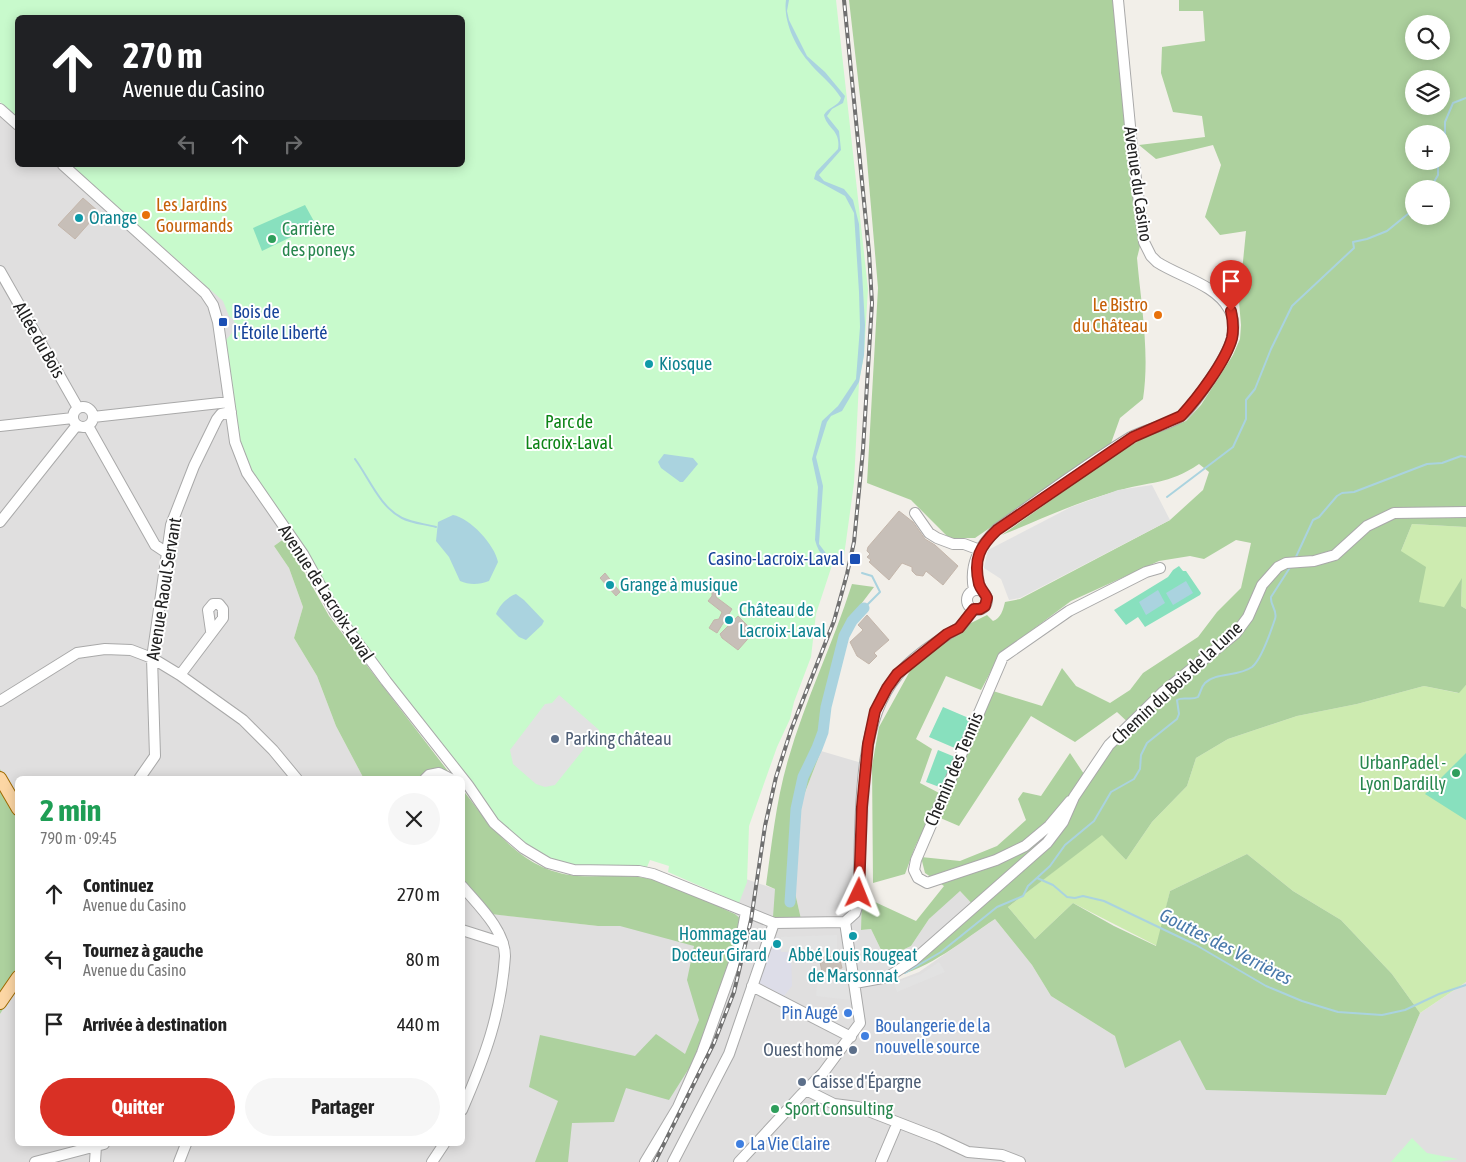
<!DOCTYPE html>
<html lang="fr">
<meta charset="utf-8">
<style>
body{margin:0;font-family:"Asap Condensed",sans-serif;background:#f6f6f6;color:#222;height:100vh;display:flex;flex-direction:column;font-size:19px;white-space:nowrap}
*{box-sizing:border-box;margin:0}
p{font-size:16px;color:#767676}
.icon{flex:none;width:28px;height:28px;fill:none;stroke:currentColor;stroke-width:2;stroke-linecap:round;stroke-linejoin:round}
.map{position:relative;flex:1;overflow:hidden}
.side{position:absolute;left:15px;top:776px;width:450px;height:370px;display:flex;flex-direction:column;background:#fff;border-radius:8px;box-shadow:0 2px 12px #0003}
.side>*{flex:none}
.guide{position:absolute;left:15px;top:15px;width:450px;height:152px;border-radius:8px;box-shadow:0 2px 12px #0003;background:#202124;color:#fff;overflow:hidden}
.buttons{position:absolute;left:1405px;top:15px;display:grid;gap:10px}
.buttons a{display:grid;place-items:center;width:45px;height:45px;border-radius:50%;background:#fff;box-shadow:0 2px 12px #0003;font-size:25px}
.pin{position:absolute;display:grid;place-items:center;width:42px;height:42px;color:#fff;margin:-51px -21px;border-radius:50% 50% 50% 0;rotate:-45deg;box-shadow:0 0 5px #0007}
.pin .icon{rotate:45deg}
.me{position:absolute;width:55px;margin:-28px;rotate:2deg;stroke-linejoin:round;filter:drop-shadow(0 0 4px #0008)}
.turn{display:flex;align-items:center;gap:18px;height:105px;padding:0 25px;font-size:22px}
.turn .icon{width:65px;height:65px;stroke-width:2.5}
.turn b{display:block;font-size:35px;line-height:42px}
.lanes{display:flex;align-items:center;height:48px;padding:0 25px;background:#0003;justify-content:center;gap:25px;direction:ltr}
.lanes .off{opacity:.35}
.round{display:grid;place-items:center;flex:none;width:52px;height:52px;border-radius:26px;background:#f6f6f6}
.summary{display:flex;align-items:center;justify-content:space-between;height:85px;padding:0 25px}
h1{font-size:30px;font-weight:700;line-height:38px;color:#1e9e55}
.cta{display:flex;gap:10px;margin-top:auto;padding:10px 25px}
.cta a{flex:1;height:58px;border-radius:30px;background:#d93025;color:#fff;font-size:20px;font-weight:700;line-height:58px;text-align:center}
.cta a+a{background:#f6f6f6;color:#222}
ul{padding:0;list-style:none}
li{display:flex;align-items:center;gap:15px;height:65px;padding:0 25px}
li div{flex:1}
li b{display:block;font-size:19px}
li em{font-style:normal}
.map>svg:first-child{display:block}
</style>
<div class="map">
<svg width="1466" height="1162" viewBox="0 0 1466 1162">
<rect width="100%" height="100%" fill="#f2efe9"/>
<path fill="#e0dfdf" d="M0,107L17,118L18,165H70L191,275L249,314L231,387L236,411L291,533L274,546L289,568L303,607L294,638L317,676L336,726L364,779H18L17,799L0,769Z
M821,751L872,766L861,930L871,929L885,958L911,946L929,919L959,890L976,908L892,975L893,982L919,972L995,919L1032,965L1051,996L1115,1036L1180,1039L1386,1095L1420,1013L1466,982V1162H0V1014L17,988L18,1144H462L463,892L492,914L598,926H625L742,920L735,914L746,879L775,889L801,919L793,884L797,813Z"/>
<path fill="#cdebb0" d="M1412,524L1466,527V609L1461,606L1462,579L1444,608L1418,602L1401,551Z
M1466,685V982L1420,1013L1392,974L1341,920L1293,891L1247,854L1170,891L1157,946L1073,903L1035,939L1008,907L1102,834L1126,860L1152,822L1187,786L1196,758L1228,739L1297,716L1357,704L1424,686L1458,693Z"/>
<path fill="#add19e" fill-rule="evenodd" d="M849,0H1114L1116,38L1140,246L1137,258C1141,304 1150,353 1143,399L1120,418L1110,446L975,538H949L911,500L867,483L878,288L866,149Z
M1179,0H1466V527L1412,524L1401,551L1426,567L1419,602L1444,607L1462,578L1461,606L1466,609V685L1459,693L1424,686L1357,704L1297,716L1228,739L1196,758L1187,786L1152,822L1126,860L1102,835L1008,907L1035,939L1073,903L1114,926L1156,946L1170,891L1247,854L1293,891L1341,920L1392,974L1420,1013L1386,1095L1206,1090L1180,1040L1125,1068L1115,1036L1051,996L1032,965L995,919C963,940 930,969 892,977L976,908L960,891L929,919L911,946L885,958L871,929L861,930L862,896L916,921L944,886L925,873L921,857L960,861L997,846L1026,820L1018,799L1023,792L1041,796L1070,753L1088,780L1111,748L1133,727L1117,712L1075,742L1031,716L959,826L938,817L993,691L1042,706L1062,668L1076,686L1110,703L1130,690L1143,673L1198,637L1217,612L1241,588L1251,543L1236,540L1204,559L1190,556L1159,561L1071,601L1000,654L981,690L946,676L916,739L932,749L920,783L941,794L915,847L905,874L873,883L872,766L879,727L915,662L965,626L987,615L993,621C1001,618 1003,610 1005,602L1020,599L1170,520L1203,490L1209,472L1199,464C1168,485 1150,481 1117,491C1077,502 1039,520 1002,535L1109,459L1148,435L1186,421L1201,405L1233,355L1240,339L1241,325L1239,302L1246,231L1220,235L1205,217L1221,165L1213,145L1156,159L1139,145L1205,137L1202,116L1173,112L1161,73L1162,47L1205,41L1203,11H1179ZM1414,24H1441V51H1414ZM1414,79H1441V106H1414ZM1414,134H1441V161H1414ZM1414,189H1441V216H1414Z
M285,538L329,616L454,779H364L336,726L317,676L294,638L303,607L289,568L274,546Z
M852,584L874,587L843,628L822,711L821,751L797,813L793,884L801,919L773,917L775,889L766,885C772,843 776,801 788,760C805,700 833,644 852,584Z
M0,769L18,799L17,988L0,1014Z
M462,789C494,830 522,871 577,876C598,877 618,875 639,877C672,881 705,901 735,914L742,920L732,960L698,1054L669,1100L626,1088L614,1122L572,1123L568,1162H535L558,1101L529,1087L540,1035L635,1056L656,1034L685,1054L699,1020L687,980L694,946L620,926H598L491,914L463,892Z"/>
<path fill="#c8facc" d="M0,0H836L868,289L864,355L859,382L854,483L844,556L834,559L816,614L811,657L794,702L790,719L777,747L749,826L747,882L739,903L668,872L669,866L650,860L647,867H574L556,862L539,854L499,822L373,658L333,602L252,472L240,444L226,340C233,332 241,324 229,316L223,301L71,165H462V18H18L17,117L0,102Z
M1412,1138L1427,1153L1458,1159L1438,1162H1391Z"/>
<path fill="#88e0be" d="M305,205L316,225L262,251L253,228Z
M1179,566L1183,571H1186L1201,593L1200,595L1145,627L1138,617L1126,625L1114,610L1168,577L1173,570Z
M943,707L971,719L957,749L929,737Z
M938,750L955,757L942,788L926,782Z
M1466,753V820L1425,794Z"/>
<path fill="#e2e2e2" d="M1152,485L1170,520L1020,598L1009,600L1001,579L984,568L988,550L1071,507L1118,490Z
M559,695L599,730L555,785L545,787L536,784L513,764L510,750L545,704L552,703Z
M837,935V950L781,952V937Z
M939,962L945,972L897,992L894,983L921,974Z
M847,975L851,1000L816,996L817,981Z"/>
<path fill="#dddde8" d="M777,937L780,940L781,952H791L792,986L784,996L759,983L768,947Z"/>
<path fill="#aad3df" d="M786,0H789L787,11L789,20L807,56L825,72L845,96L843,103L832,109L827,116L839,131L841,150L819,175L824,181L844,189L853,200L859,224L862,272L865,325L864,355L859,382L842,411L831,416L827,422L816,457L823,486L819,544L831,560L844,564V567C828,563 819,556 815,540L818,487L812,459L822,421L838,406L856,379L860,327L859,292L854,213L845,196L814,179L816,172L838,149C841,130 827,129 824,115C828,107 839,106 841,98C832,83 818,74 808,61C795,46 783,20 786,0Z
M664,454L693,458L698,464L683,482H680L661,468L658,462Z
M453,515C470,518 495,545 498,562L489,581C479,585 469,585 460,581L449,557L436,541L438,522Z
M1186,581L1193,593L1173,605L1166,593Z
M1158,590L1165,603L1146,615L1139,602Z
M516,594L524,600L544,621L542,625L526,640L519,637L496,614C499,606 507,597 516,594Z"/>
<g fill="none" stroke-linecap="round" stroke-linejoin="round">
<path stroke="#aad3df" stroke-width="2" d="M1441,147L1445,136V122L1453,103L1466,98
M1430,189L1438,175V161
M355,459C369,478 380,507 402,518C412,523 425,524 436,527
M1167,497L1233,447L1246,419V400L1255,389L1271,349L1292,306L1354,248L1353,242L1367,239L1387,231L1414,209
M1295,559L1313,520L1319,517L1337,496L1342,493L1354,492L1427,464L1442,463L1461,456L1466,457
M862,573L872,576L880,592L864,608
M1037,878L1053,885L1067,897L1075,898L1083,896L1104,901L1196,945L1266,986L1302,1001L1338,1012L1382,1015L1405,1010L1439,994L1466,985
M905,973L941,952L997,907L1023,896L1028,886L1050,866L1065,845L1094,821L1111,792L1134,779L1140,769L1141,755L1147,743L1177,719L1179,714L1177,700C1183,696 1191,701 1198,697C1201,692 1201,687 1205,683C1216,672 1238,677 1252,667C1261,660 1271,631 1275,619C1278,610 1270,606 1271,597L1291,566"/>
<path stroke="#aad3df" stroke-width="11" d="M790,902L796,809L803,777L817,748L823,732L826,707L844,636L852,621L864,608"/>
</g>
<path fill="#c7bfb8" stroke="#c4b6ab" d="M83,198L99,212L75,239L58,225Z
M899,511L913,522L925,539L935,545L958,566L943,585L926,571L923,576L916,575L912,571V567L902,563L889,580L869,562L871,560L867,557L870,554L867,551L868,547Z
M605,573L620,592L616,596L600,578Z
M714,591L716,593V597L732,609L717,633L709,628L714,620L719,619L722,612L708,601L712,596V592Z
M867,615L889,640L874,653L877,656L869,664L857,656L850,642L863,630L858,625Z
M738,616L754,632L738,650L722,638L720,634Z
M839,956L842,968L822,972L819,957Z"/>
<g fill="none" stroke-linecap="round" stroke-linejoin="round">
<g stroke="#a9a9a9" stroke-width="12">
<path id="minor" d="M0,109L18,125
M63,165L205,293L213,305L218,322L235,442L247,473L303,554L335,612L386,681L468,785L494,823L523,848L548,863L574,870L639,871L653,874L774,923L845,922L855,913L858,904C862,838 853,728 897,676C909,660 930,646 947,635C951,632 956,630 960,627C965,622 969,615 974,609
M0,271L78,408
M73 417a10 10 0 1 1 20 0a10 10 0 1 1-20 0Z
M93,417L229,402
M0,426L73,418
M88,426L155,545L167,553
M915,513L929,533L937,538L953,544H964L980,550
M0,522L77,425
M967 600a10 10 0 1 1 20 0a10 10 0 1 1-20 0Z
M974,590C969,564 979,547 997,529C1041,498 1085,465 1131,437C1146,429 1166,426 1180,417C1194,407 1228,355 1232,338C1234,329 1234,317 1229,309C1215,284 1180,277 1157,262L1151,256L1144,242L1132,147L1118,0
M180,675L223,618V609L219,604H213L208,610L211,631
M0,701L77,653L105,649L131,650L152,658L180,675L243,720L273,750L297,779
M139,779L155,756L152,658L171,525L194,466L217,419L221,414L231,412
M425,779L429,775L439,773L451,779
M1070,801L1049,826L1025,846L996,860L927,883L918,878L914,870L916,860L1003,657L1069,611L1146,572L1160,568
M462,886C478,905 505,930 505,956C501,1014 485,1057 462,1110
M462,930L503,943
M855,983L888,977L914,960L1047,843L1063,822L1074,797L1109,745L1162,693L1236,633L1248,617L1262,585L1278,567L1286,563L1314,561L1335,555L1367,526L1394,513L1466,512
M752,986L851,1037
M806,1090L834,1104L858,1107L938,1138L968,1152L1002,1155L1020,1162
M35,1162L104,1144
M95,1162L96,1146
M179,1162L186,1144
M432,1162L444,1144
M645,1162L678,1107L702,1053L739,949L746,912
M673,1162L729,1054L774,923
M739,1162L802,1094L823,1073L860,1023L845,922
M881,1162L895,1129"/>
</g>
<g stroke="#a06b00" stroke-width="14">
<path id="major" d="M0,778L18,809
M0,1003L18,977"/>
</g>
<use href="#minor" stroke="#fff" stroke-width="10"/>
<use href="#major" stroke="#fcd6a4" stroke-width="12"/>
<g stroke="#707070" stroke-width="4">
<path id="rail" d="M655,1162L714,1043L734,992L751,920L765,826L776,777L791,730L834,621L847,574L854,542L863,450L872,303L869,252L844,0"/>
</g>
<use href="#rail" stroke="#fff" stroke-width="2" stroke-dasharray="5.5" stroke-linecap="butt"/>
</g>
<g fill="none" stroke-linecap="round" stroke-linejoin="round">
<g stroke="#8d1f18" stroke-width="12">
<path id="route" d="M859,893L862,807L868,744L875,711L887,688L897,674L947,634L959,628L974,609H980L985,606L987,598C985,593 981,590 979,584C973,559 980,546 997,530L1133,437L1181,416C1197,399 1226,361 1232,338C1234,328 1233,320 1231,311"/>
</g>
<use href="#route" stroke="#d93025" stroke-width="9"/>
</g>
<g fill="#e8710a" stroke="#fff" stroke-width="2">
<circle cx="146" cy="215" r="5"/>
<circle cx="1158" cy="315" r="5"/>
</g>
<g fill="#0f9aa8" stroke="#fff" stroke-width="2">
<circle cx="79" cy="218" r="5"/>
<circle cx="649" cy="364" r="5"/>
<circle cx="610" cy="585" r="5"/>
<circle cx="729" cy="620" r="5"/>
<circle cx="853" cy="936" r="5"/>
<circle cx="777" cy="944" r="5"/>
</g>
<g fill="#2e9e5b" stroke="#fff" stroke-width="2">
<circle cx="272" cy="239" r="5"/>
<circle cx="1456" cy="773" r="5"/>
<circle cx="775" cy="1109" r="5"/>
</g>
<g fill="#1a4fb4" stroke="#fff" stroke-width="2">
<rect x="218" y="317" width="10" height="10" rx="2.5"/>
<rect x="849" y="553" width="12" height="12" rx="2.5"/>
</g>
<g fill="#5c6f8a" stroke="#fff" stroke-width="2">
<circle cx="555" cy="739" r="5"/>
<circle cx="853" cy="1050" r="5"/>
<circle cx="802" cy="1082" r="5"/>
</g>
<g fill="#3f7fe0" stroke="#fff" stroke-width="2">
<circle cx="848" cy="1013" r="5"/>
<circle cx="865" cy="1036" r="5"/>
<circle cx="740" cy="1144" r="5"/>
</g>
<g text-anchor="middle" stroke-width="4" stroke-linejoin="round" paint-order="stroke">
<g font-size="18" fill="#222" stroke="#fff">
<text transform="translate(1138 184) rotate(82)" y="6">Avenue du Casino</text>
<text transform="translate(39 340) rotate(60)" y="6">Allée du Bois</text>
<text transform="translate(164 589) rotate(-81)" y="6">Avenue Raoul Servant</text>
<text transform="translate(326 593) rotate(57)" y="6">Avenue de Lacroix-Laval</text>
<text transform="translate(1177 683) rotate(-43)" y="6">Chemin du Bois de la Lune</text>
<text transform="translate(954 769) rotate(-67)" y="6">Chemin des Tennis</text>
</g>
<g font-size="18" fill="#c56008" stroke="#fff" text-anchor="start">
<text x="156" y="211">Les Jardins<tspan x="156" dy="21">Gourmands</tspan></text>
<text x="1148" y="311" text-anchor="end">Le Bistro<tspan x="1148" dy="21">du Château</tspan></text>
</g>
<g font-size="18" fill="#0d838f" stroke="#fff" text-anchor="start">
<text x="89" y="224">Orange</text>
<text x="659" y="370">Kiosque</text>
<text x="620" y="591">Grange à musique</text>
<text x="739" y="616">Château de<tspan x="739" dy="21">Lacroix-Laval</tspan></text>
<text x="767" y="940" text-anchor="end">Hommage au<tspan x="767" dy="21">Docteur Girard</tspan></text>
<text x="853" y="961" text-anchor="middle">Abbé Louis Rougeat<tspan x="853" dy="21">de Marsonnat</tspan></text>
</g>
<g font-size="18" fill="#27864d" stroke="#fff" text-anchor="start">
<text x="282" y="235">Carrière<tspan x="282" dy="21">des poneys</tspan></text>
<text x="1446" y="769" text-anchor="end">UrbanPadel -<tspan x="1446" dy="21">Lyon Dardilly</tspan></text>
<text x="785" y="1115">Sport Consulting</text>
</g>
<g font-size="18" fill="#164399" stroke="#fff" text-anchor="start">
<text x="233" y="318">Bois de<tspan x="233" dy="21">l'Étoile Liberté</tspan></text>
<text x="844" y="565" text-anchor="end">Casino-Lacroix-Laval</text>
</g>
<g font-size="18" fill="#0c8416" stroke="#fff">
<text x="569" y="428">Parc de<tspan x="569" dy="21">Lacroix-Laval</tspan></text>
</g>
<g font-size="18" fill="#4e5e75" stroke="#fff" text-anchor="start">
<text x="565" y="745">Parking château</text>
<text x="843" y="1056" text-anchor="end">Ouest home</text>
<text x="812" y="1088">Caisse d'Épargne</text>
</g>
<g font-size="18" fill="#366cbe" stroke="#fff" text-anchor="start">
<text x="838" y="1019" text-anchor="end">Pin Augé</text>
<text x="875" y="1032">Boulangerie de la<tspan x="875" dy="21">nouvelle source</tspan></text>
<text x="750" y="1150">La Vie Claire</text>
</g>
<g font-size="19" font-style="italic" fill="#4a7aab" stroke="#fff">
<text transform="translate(1226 946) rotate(27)" y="7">Gouttes des Verrières</text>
</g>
</g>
</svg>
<div class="buttons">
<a><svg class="icon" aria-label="search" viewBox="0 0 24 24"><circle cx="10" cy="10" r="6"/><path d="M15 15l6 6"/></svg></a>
<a><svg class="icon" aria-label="layers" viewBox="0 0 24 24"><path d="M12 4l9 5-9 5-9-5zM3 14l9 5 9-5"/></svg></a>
<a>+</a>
<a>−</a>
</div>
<div class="pin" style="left:1231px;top:311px;background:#d93025"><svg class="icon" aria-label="arrive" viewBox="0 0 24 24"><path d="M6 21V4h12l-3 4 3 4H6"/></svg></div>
<svg class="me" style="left:859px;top:893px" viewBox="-20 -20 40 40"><path d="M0-17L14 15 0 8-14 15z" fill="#d93025" stroke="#fff" stroke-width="4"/></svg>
<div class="guide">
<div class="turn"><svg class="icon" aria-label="ahead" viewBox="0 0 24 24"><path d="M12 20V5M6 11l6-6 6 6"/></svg><div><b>270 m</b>Avenue du Casino</div></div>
<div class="lanes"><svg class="icon off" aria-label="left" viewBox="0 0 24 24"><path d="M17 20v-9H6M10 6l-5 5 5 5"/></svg><svg class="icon" aria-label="ahead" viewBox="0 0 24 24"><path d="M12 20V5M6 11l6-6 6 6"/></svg><svg class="icon off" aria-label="right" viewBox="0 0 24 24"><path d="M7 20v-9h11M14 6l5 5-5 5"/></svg></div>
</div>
<section class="side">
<div class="summary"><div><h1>2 min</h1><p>790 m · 09:45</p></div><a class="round"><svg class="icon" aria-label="close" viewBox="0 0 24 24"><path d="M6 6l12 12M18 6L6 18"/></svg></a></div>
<ul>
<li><svg class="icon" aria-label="ahead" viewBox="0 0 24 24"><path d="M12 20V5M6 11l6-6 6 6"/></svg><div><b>Continuez</b><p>Avenue du Casino</p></div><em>270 m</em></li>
<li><svg class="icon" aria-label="left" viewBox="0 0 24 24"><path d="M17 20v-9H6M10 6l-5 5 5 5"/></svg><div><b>Tournez à gauche</b><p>Avenue du Casino</p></div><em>80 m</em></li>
<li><svg class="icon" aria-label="arrive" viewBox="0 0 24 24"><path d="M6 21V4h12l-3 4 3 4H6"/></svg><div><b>Arrivée à destination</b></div><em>440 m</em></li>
</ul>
<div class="cta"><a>Quitter</a><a>Partager</a></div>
</section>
</div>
